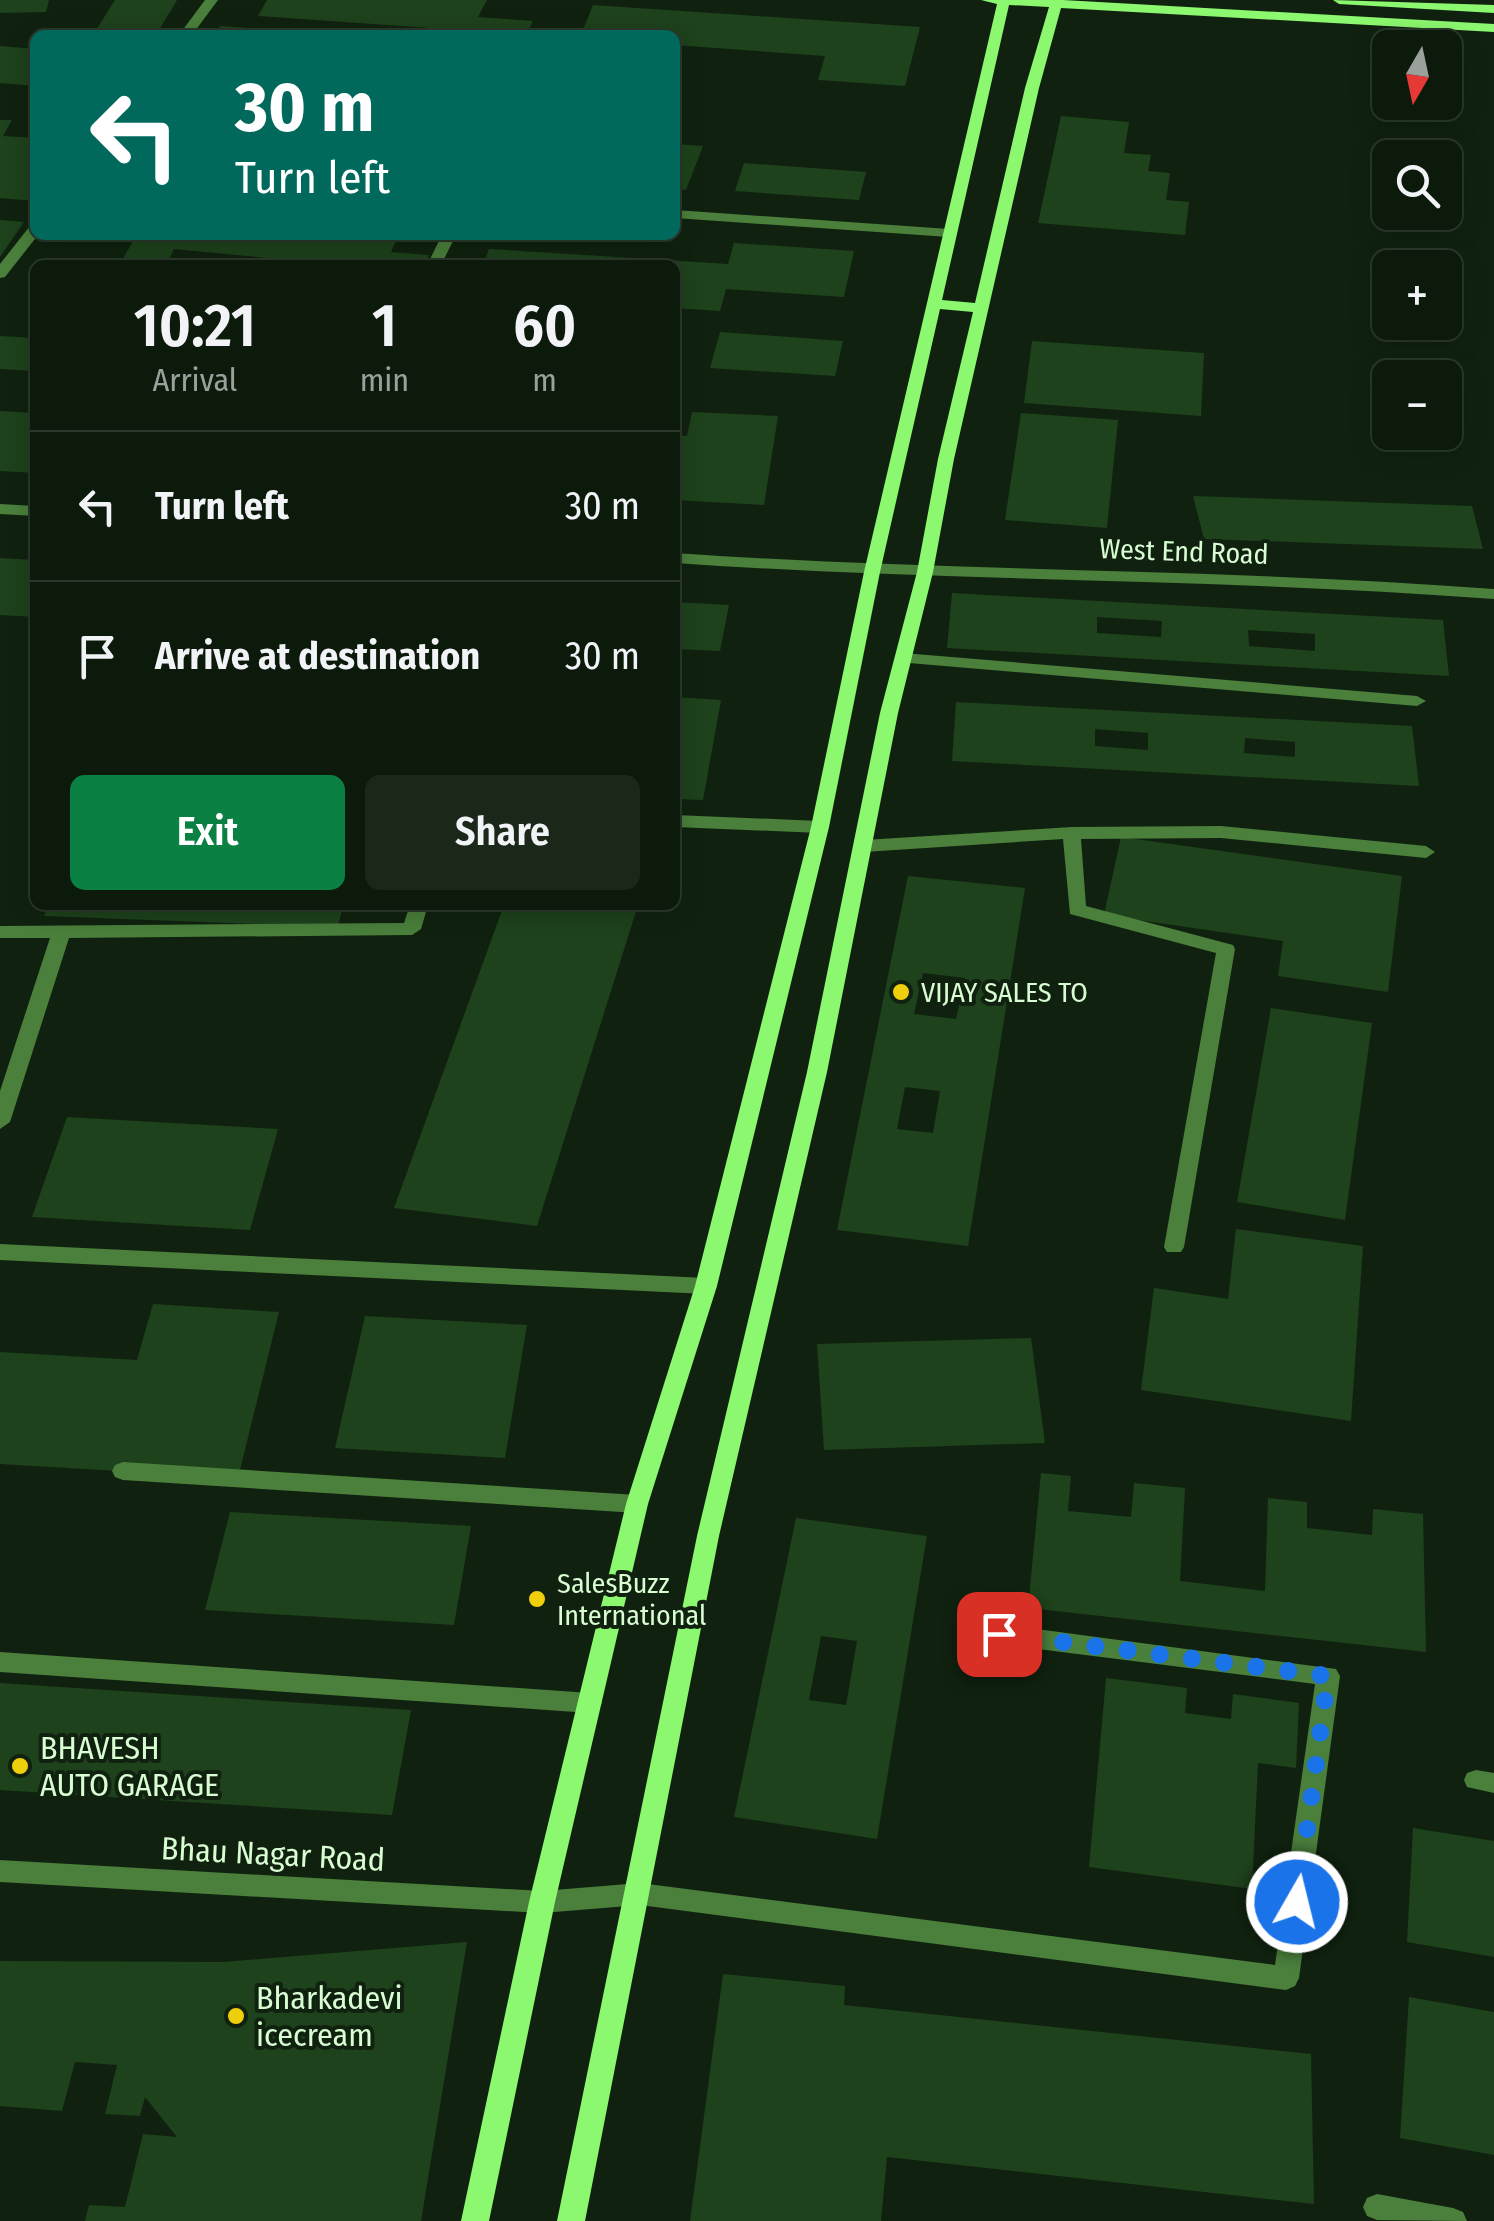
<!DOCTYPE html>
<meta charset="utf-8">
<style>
body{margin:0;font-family:"Fira Sans Condensed",sans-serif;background:#1a2719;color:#f1f3f6;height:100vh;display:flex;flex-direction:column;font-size:38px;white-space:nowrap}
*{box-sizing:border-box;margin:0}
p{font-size:32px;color:#9aa19d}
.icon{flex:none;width:55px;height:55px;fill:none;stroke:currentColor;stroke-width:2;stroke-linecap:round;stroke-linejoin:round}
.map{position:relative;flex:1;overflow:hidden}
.panel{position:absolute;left:30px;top:260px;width:650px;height:650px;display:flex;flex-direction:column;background:#0c1a0b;border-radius:15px;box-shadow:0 5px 25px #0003,0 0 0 2px #2c382c}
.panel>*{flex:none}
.banner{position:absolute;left:30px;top:30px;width:650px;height:210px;border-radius:15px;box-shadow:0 5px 25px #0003,0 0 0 2px #2c382c;background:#00695c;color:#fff;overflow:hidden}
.needle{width:65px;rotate:189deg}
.tools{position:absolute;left:1372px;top:30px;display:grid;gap:20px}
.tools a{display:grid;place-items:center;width:90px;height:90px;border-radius:15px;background:#0c1a0b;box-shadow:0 5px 25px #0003,0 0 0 2px #2c382c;font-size:50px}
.pin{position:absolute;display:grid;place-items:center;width:85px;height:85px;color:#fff;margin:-42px;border-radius:20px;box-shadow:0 5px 15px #0006}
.me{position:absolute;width:110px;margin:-55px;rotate:8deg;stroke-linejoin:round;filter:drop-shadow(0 0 8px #0008)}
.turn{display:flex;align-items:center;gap:35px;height:210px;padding:0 40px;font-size:45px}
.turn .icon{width:130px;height:130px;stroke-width:2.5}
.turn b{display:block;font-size:70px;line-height:85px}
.eta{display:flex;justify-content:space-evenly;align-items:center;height:170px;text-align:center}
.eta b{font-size:60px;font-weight:600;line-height:70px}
.action{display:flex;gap:20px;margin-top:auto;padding:20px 40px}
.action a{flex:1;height:115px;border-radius:15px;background:#0b8043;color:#fff;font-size:40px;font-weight:600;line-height:115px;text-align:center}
.action a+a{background:#1a2719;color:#f1f3f6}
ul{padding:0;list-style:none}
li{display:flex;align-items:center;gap:30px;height:150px;padding:0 40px;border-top:2px solid #2c382c}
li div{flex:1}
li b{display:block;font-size:38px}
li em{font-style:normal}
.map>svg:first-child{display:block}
</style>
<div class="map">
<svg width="1494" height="2221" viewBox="0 0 1494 2221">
<rect width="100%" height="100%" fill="#10220f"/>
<path fill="#1e421c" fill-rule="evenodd" d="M0,0H49L46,12L0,13Z
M115,0H177L156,35H93Z
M267,0H487L478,17L533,21L526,35H456L459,30L258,16Z
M593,5L920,27L905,86L818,80L825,56L675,45V35H581Z
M220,26L309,32V35H215Z
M0,46L35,49V86L0,83Z
M1061,116L1129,122L1124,153L1151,155L1148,171L1170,173L1166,200L1189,202L1185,235L1038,223Z
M0,120H12L3,136L35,138V201L0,198Z
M675,144L703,146L686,190L675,189Z
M744,163L866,172L859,200L735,191Z
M0,220L24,222L0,257Z
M137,235H399L391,252L429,255L424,265H341L174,249L166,265H119Z
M734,243L854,251L844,297L726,289L720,311L675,308V265H483L489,249L728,264Z
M720,332L843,341L835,376L710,368Z
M0,336L35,338L33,371L0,369Z
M1032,341L1204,353L1201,416L1024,403Z
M0,411L35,413V473L0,471Z
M692,412L778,416L764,505L675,500V435L687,436Z
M1021,413L1118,420L1107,528L1005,520Z
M1193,496L1472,506L1483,549L1204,539Z
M0,558L35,560V617L0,615Z
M952,593L1443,620L1449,676L947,648ZM1097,617L1162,621L1161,637L1097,633ZM1248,630L1315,634V651L1249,646Z
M675,602L729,605L720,651L675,649Z
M675,697L721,700L703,800L675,799Z
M956,702L1412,726L1419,786L952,761ZM1095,729L1148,733V750L1095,746ZM1245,738L1295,742V757L1244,753Z
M1121,837L1402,876L1388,992L1278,976L1283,941L1104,915Z
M908,876L1025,888L968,1246L837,1230ZM923,973L965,978L956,1019L914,1014ZM905,1087L940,1091L933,1133L897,1129Z
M48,905H343L338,927L44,916Z
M504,905H638L537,1226L394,1208Z
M1271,1008L1372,1023L1345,1220L1237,1202Z
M67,1117L278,1129L250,1230L32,1217Z
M1236,1229L1363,1246L1351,1421L1141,1390L1154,1288L1228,1299Z
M153,1304L279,1312L238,1478L0,1464V1352L137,1360Z
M365,1316L527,1325L505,1458L335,1448Z
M1031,1338L1045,1443L824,1450L817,1344Z
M1041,1473L1071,1476L1068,1511L1131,1517L1134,1483L1185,1488L1180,1581L1265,1591L1268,1498L1307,1502V1528L1372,1535L1373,1509L1423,1514L1426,1652L1028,1608Z
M230,1512L471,1526L454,1625L205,1610Z
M796,1518L927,1536L877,1839L734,1817ZM821,1636L857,1641L846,1705L809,1700Z
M1106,1678L1187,1688L1185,1713L1231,1719L1233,1694L1299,1703L1296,1768L1258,1763L1252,1889L1089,1867Z
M0,1683L411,1710L392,1815L0,1790Z
M1413,1828L1494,1841V1957L1407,1942Z
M467,1942L421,2221H85L89,2205L125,2207L143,2134L177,2137L145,2097L140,2116L105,2114L117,2065L75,2062L62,2111L0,2106V1961L223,1962Z
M723,1974L845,1986L844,2005L1311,2054L1314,2204L887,2157L881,2221H690Z
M1409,1997L1494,2012V2155L1400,2138Z"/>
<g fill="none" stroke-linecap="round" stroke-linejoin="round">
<path fill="#4a7f3c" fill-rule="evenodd" d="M442,235H456L441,265H427Z
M123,1462L637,1495L645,1498L648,1504L645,1510L637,1513L123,1480L115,1477L112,1471L115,1465Z
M0,1652L590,1693L598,1696L602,1703L598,1710L590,1713L0,1672Z"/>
<path fill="#4a7f3c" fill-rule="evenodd" d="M205,0H218L192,35H179Z
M675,210L949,229L956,233L949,237L675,218Z
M35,225V235H38L5,277L0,278V264L30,226Z
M0,504L35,506V516L0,514Z
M675,553C948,572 1221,568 1494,589V599C1221,578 948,582 675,563Z
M903,653L1417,696L1426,701L1417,706L897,662L895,658Z
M675,815L820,821L829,827L820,833L675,827Z
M1221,826L1426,846L1435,852L1426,858L1221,838L1081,839L1086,906L1233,945L1235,949L1184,1247L1181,1252H1167L1164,1247L1216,953L1070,914L1063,839L864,852L855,846L864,840L1072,827Z
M410,905H428L421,929L412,935L69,938L10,1122L0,1129V1091L50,938H0V926L404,923Z
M0,1244L706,1278L713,1280L717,1286L713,1292L706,1294L0,1260Z
M999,1624L1336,1669L1340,1676L1299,1978L1295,1986L1286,1990L640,1905L542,1913L0,1882V1860L542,1891L640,1883L1275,1965L1315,1684L999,1644L991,1641L987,1634L991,1627Z
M1476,1770L1494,1773V1793L1467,1787L1464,1780L1467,1773Z
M1377,2194L1453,2208L1463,2212L1467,2221L1377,2220L1367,2216L1363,2207L1367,2198Z"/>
<path fill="#8cf86f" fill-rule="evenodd" d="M981,0H1063L1494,24V32L1061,8L1039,88L954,459L933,572L898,713L827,1072L719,1536L585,2221H557L697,1536L807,1072L880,713L917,572L938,459L973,312L940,309L880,572L829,827L717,1286L648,1504L555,1902L489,2221H461L529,1902L626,1504L695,1286L811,827L864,572L997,4ZM1009,5L1049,7L1025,88L975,303L942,300Z
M1333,0L1494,5V13L1339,4Z"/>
</g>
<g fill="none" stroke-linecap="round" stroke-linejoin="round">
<path stroke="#1a73e8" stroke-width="18" stroke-dasharray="0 32.4" d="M999,1634L1328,1676L1297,1902"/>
</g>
<g fill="#efcf0c" stroke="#10220f" stroke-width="4">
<circle cx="901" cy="992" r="10"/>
<circle cx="537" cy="1599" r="10"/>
<circle cx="20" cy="1766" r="10"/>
<circle cx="236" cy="2016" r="10"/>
</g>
<g text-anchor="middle" stroke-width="8" stroke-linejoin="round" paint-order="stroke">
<g font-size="28" fill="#d8fdd3" stroke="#10220f">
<text transform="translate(1184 551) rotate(2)" y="10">West End Road</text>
</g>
<g font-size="28" fill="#d8fdd3" stroke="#10220f" text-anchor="start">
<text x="921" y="1002">VIJAY SALES TO</text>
<text x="557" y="1593">SalesBuzz<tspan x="557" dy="32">International</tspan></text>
</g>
<g font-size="32" fill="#d8fdd3" stroke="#10220f" text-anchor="start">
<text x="40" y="1759">BHAVESH<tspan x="40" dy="37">AUTO GARAGE</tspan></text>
<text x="256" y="2009">Bharkadevi<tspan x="256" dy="37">icecream</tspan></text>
</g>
<g font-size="32" fill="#d8fdd3" stroke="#10220f">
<text transform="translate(273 1854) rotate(3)" y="11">Bhau Nagar Road</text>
</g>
</g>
</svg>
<div class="tools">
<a><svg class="needle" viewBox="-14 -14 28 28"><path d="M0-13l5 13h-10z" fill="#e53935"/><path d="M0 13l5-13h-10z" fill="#9aa19d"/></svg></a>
<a><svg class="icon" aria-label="search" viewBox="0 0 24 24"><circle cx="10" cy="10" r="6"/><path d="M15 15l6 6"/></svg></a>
<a>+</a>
<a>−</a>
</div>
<div class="pin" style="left:999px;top:1634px;background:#d93025"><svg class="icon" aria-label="arrive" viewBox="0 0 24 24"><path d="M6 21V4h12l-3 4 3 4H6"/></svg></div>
<svg class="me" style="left:1297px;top:1902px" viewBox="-20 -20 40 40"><circle r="17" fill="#1a73e8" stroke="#fff" stroke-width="3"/><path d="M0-11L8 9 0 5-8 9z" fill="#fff"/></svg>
<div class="banner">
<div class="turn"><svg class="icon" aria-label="left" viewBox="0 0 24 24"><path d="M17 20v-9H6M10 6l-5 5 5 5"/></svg><div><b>30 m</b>Turn left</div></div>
</div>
<section class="panel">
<div class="eta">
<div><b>10:21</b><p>Arrival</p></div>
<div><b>1</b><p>min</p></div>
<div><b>60</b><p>m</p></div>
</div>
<ul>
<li><svg class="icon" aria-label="left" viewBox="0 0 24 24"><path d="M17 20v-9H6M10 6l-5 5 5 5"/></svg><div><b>Turn left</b></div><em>30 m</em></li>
<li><svg class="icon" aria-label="arrive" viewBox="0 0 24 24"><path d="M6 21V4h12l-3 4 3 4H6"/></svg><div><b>Arrive at destination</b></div><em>30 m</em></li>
</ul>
<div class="action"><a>Exit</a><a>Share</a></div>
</section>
</div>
